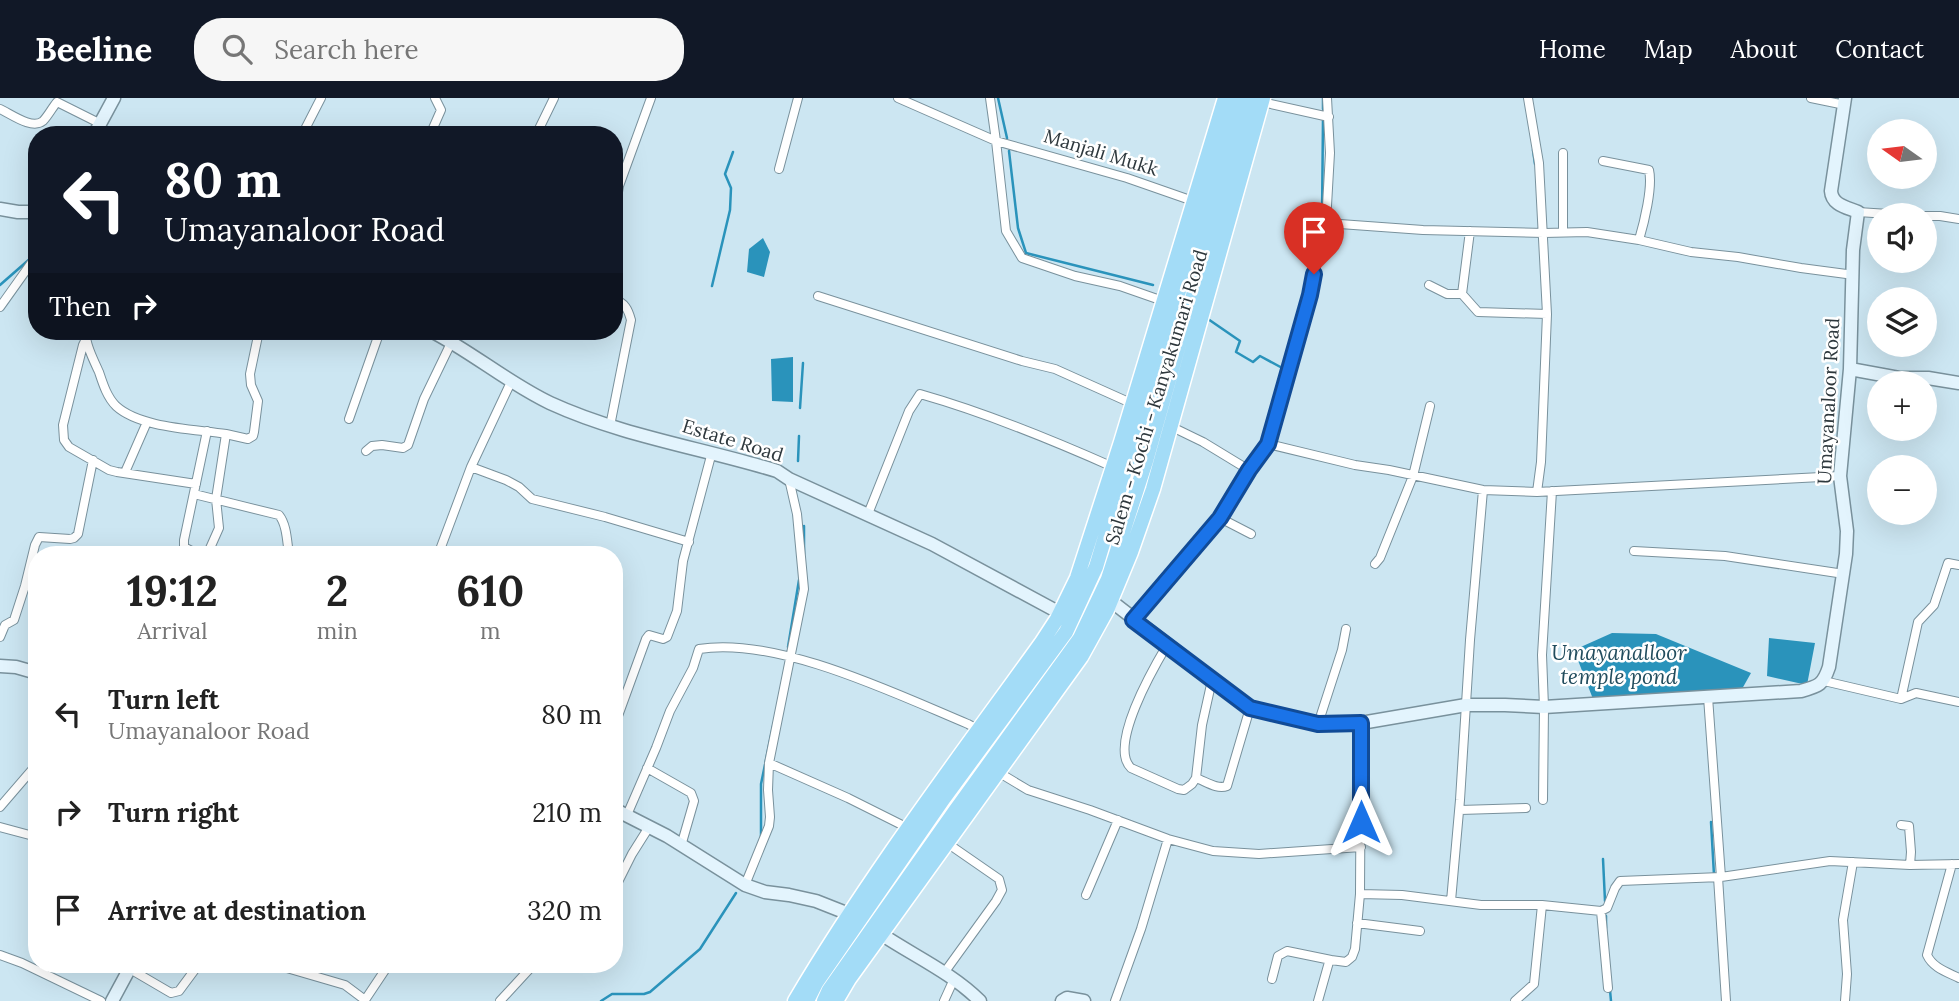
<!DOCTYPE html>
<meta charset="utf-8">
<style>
body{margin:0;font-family:Lora,serif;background:#f6f6f6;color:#222;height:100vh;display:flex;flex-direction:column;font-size:26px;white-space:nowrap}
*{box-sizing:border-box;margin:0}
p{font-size:23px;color:#767676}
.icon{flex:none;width:38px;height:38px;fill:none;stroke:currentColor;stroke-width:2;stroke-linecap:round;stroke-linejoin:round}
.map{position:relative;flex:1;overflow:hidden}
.side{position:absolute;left:28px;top:448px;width:595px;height:427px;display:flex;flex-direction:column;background:#fff;border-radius:28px;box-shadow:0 7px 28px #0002}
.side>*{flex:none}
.hud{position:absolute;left:28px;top:28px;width:595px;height:214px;border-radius:28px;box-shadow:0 7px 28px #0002;background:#111827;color:#fff;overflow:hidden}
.needle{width:46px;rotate:284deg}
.tools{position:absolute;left:1867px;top:21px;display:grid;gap:14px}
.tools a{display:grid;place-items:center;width:70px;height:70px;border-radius:50%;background:#fff;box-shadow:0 7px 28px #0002;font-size:35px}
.pin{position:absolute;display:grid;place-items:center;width:60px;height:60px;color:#fff;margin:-72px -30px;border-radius:50% 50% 50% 0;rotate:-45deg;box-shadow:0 0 7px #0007}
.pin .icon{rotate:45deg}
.me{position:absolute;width:77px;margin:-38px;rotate:0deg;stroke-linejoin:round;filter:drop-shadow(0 0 5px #0008)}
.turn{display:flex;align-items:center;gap:24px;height:147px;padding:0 21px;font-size:32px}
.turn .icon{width:91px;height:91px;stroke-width:2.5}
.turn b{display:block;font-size:49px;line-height:60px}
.then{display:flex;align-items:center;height:66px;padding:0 21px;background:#0003;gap:14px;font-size:26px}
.eta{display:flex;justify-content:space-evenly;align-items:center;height:119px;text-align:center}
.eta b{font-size:42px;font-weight:700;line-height:49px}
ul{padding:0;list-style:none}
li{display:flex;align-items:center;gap:21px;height:98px;padding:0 21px}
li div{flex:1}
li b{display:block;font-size:26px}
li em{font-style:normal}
header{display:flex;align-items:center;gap:42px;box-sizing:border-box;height:98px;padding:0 35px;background:#111827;color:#fff}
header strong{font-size:33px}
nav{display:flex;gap:38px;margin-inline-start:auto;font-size:24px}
.search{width:490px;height:63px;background:#f6f6f6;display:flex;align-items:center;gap:18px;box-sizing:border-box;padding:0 24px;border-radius:28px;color:#767676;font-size:26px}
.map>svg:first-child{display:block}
</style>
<header>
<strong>Beeline</strong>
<div class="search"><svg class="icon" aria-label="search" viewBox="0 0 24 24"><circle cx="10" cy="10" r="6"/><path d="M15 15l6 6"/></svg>Search here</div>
<nav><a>Home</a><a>Map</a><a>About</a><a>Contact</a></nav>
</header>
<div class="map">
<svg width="1959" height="903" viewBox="0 0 1959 903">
<rect width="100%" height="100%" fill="#cce6f2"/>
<path fill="#2a93bb" d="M763,140L770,154L764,179L747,174L749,151Z
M793,259V304L772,303L771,261Z
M1612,535L1656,536L1751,575L1742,591L1593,601L1574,552Z
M1769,540L1815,545L1807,587L1767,578Z"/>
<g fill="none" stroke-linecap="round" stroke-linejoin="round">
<path stroke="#2a93bb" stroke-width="2.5" d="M998,0L1007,40
M1323,0V11
M1533,52L1535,66
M1009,53L1018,130L1026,155L1153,187
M0,187L32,159
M712,188L730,112L731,90L725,76L733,54
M1302,209L1322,119L1323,21
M1208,221L1240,243L1236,254L1253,264L1260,258L1286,272
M800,310L803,265
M798,363L799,338
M804,456V428
M788,549L799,482
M1711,724L1714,777
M761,739V686L773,628
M1603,761L1605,803
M1606,818V830
M1610,892L1611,903
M601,903L612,896H644L650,894L700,851L736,795"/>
<g stroke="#79919c" stroke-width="10">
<path id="street" d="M898,0L996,43L1127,80L1193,103
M990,0L996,43L1006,133L1022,160L1075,178L1120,188L1163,203
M1528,0L1539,65L1547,216L1541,364L1537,394L1840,378
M1811,0L1845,7
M1262,4L1329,19
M0,11C11,16 32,32 43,23C48,18 52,10 57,4L99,25
M302,37L321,0
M430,37L441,12L435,0
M536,37L554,0
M1563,55V134
M1603,63L1649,72C1653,89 1644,125 1639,142
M779,71L798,0
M1858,114L1904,117
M1925,118H1940L1959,121
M614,119L619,88L651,0
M1326,125L1423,132L1544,135L1587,134L1639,142L1691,154L1738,159L1801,170L1854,177
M1429,187L1447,196H1462L1470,133
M1462,196L1478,214L1547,216
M818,198L1022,263L1055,271L1133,306
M0,209L37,157
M85,233C86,247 93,261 99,274C103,286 107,299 116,308C140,330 194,331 226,336
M86,241L83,247L63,327L64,342L69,349L109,372L117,374L196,386
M349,321L380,233
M610,328L631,222C628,211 625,205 614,201
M1170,328L1203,344L1249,372
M1268,346L1355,367L1389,372L1483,392L1537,394
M366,353L372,348L382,347L403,350L408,347L424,301L451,245
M471,369L506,382L519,389L532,401L605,419L689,444
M126,372L147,324
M194,396L279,417C287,427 287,444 289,457
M868,416L909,313L920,296C987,315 1050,341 1113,369
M1220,420L1251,436
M1634,453L1725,458L1844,476
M199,457L184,449V442L207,333
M207,457L219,430L216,401L226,336L248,341L253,338L254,334L258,303L251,287L250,276L259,233
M383,457L390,454L408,457
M438,457L471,369L511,284
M1375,466L1380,460L1413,378L1430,308
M1133,522L1220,420L1249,372L1268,346L1310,196L1326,125L1330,55L1327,0
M0,539L5,527L14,522L25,488L35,447L39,439L70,441L74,440L78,436L93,362
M1167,547C1154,569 1108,648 1131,670L1178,691L1184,692L1192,686L1196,680L1202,627L1212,582
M614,559L616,560
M1824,583L1901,601L1916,595L1959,604
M1708,599L1721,779
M1901,601L1918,524L1934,507L1948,465L1959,467
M1318,626L1342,552L1346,531
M614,629L646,541L649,537L663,541L667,539L677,513L683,463L712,354
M769,665L848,700L908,730
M647,670L691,695L694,703L681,748
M998,674L1028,692L1090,712L1168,741L1213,753L1259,756L1361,749
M1196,680C1205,683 1217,692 1227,688L1250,610
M1543,702L1544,609L1542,557L1552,393
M0,709L37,666
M1460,712L1526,710
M627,717L656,650L670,613L693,570L699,551C777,538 896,596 968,626L979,632
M1901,727L1909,728L1911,754L1910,767
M0,729L37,739
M1952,766L1927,857C1933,870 1947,874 1959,880
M1718,779L1726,903
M745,787L769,728L770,719L768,692L769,665L804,491L797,416L789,381
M614,792L632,756L649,729
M1360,796L1402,797L1481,807H1542L1601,813L1607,810L1615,790L1620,783L1721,779L1830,763L1910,767L1959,766
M1086,797L1118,722
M1451,803L1460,702L1470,542L1483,392
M1601,813L1608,890
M1357,825L1420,833
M0,857L22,865L101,903
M273,866L345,887L365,902L389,866
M130,871L171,895L179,893L199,866
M944,875L996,803L1002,792L999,781L947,745
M1272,881L1278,858L1287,853L1331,862
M500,903L534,866
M944,903L954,881
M1115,903L1141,831L1168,741
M1318,903L1329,864L1331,862L1346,864L1352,859L1355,851L1360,796L1361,625
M1515,903L1534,886L1542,807
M1845,903L1847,876L1843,822L1853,764"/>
</g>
<g stroke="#79919c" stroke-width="15">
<path id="secondary" d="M94,37L114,0
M0,111L18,114H37
M431,233C472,254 508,285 550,305C622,338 702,350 777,373L789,381L932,446L1060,515
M1850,271L1899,280H1928L1959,285
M1111,503L1243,605L1258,612L1318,626L1361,625L1466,607H1505L1544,609L1801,593C1819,588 1823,587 1829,569L1846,456L1847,433L1840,378L1850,271L1853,152L1858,114C1846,109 1832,107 1831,93L1845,0
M0,568L16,569L37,575
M614,711L667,738L745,787L765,794L789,797L816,803L849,816
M881,836C914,858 952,875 980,903
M112,903L132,866
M1062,903L1067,900L1084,903"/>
</g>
<g stroke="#fff" stroke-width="17">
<path id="highway" d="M795,903C869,778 957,662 1042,544L1057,521L1077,480L1121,344L1225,0
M807,903L816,885L944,700L1066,534L1096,469L1237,0
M824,903L829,892L955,713L1080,540L1108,481L1146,363L1249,0
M836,903L849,881L1081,559L1107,512L1131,454L1153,391L1263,0"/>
</g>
<use href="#street" stroke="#fff" stroke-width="8"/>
<use href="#secondary" stroke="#e3f4fd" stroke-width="12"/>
<use href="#highway" stroke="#a3dcf7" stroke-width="14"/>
</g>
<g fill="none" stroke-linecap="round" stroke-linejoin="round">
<g stroke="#114b97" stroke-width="18">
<path id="route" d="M1314,176L1310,197L1268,346L1249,372L1220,420L1133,522L1250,610L1318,626L1361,625V724"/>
</g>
<use href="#route" stroke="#1a73e8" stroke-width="12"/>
</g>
<g text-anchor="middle" stroke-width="5" stroke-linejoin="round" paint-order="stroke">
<g font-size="19" fill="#2e383d" stroke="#fff">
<text transform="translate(1101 54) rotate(17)" y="7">Manjali Mukk</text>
<text transform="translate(1156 299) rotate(-73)" y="7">Salem - Kochi - Kanyakumari Road</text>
<text transform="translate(1828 303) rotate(-87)" y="7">Umayanaloor Road</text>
<text transform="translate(733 342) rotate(17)" y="7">Estate Road</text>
</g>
<g font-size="21" font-style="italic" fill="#214c5d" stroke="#fff">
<text x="1619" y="562">Umayanalloor<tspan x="1619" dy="24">temple pond</tspan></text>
</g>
</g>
</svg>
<div class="tools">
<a><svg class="needle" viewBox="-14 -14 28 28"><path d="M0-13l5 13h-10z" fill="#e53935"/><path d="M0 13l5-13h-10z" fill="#767676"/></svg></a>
<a><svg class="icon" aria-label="sound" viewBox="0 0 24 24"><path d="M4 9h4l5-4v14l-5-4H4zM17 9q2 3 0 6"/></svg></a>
<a><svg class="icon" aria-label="layers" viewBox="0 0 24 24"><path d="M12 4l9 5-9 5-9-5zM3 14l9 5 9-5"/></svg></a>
<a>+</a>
<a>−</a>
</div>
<div class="pin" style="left:1314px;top:176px;background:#d93025"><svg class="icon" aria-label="arrive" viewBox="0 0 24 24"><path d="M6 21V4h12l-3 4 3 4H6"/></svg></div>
<svg class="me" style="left:1361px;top:724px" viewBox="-20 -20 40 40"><path d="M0-17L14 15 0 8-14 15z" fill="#1a73e8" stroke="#fff" stroke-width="4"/></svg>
<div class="hud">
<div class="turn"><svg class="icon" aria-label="left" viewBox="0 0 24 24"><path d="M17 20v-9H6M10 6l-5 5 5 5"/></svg><div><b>80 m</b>Umayanaloor Road</div></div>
<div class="then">Then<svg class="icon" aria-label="right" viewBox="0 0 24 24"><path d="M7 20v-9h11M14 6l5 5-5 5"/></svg></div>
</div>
<section class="side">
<div class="eta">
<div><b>19:12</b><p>Arrival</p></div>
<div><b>2</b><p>min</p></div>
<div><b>610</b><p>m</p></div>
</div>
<ul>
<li><svg class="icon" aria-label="left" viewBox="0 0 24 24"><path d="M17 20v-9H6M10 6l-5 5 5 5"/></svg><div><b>Turn left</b><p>Umayanaloor Road</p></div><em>80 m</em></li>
<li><svg class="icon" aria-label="right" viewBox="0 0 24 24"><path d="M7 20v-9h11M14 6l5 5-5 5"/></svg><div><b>Turn right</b></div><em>210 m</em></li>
<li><svg class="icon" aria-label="arrive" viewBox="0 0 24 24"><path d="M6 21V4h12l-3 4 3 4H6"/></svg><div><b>Arrive at destination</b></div><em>320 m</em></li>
</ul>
</section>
</div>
